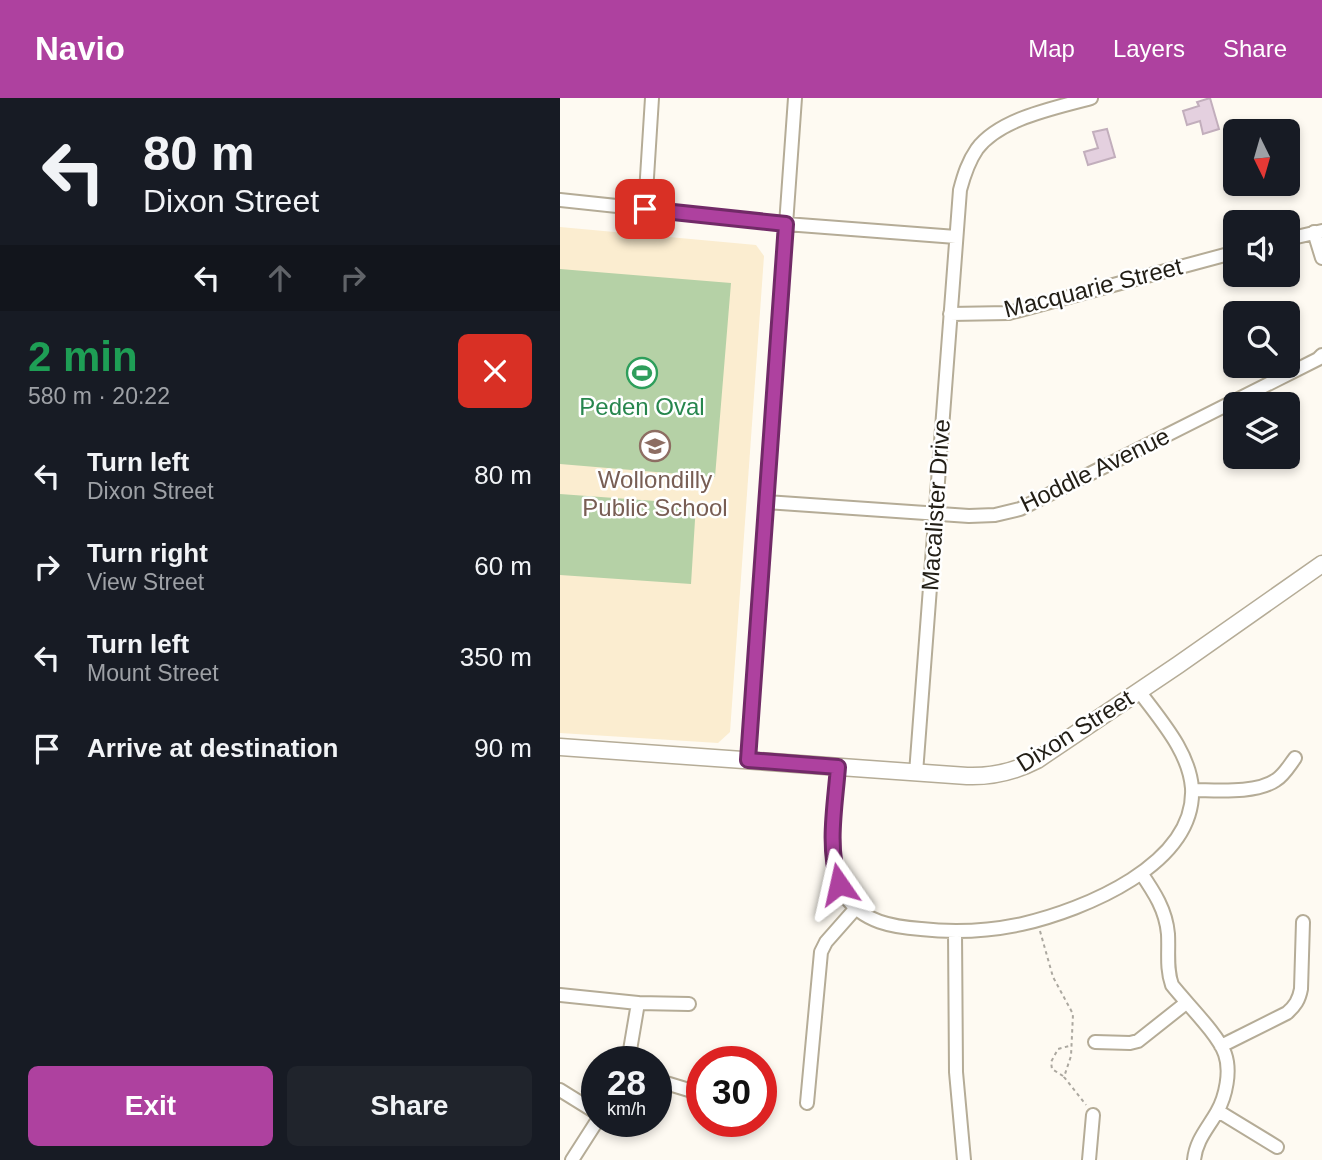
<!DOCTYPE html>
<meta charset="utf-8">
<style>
body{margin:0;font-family:Arial,sans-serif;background:#20242c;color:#f1f3f6;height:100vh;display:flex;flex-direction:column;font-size:26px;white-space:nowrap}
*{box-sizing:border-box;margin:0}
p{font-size:23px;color:#9ea1a6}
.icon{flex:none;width:38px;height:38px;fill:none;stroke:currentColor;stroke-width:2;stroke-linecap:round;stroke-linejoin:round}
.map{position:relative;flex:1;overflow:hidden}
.sheet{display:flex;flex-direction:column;background:#171b24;width:560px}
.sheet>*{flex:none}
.top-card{background:#171b24;color:#f1f3f6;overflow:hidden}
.needle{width:46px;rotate:175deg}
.controls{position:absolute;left:663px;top:21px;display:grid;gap:14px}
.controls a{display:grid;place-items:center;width:77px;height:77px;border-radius:10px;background:#171b24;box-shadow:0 4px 10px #0003;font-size:35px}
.speed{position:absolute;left:21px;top:948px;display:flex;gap:14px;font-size:35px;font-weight:700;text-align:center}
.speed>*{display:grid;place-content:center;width:91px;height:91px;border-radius:50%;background:#171b24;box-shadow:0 4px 10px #0003;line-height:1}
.speed small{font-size:18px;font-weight:400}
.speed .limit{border:10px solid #d22;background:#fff;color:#111}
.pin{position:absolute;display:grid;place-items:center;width:60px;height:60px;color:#fff;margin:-30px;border-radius:14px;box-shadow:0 4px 10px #0006}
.me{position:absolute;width:77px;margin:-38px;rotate:349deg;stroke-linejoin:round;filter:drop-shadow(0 0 5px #0008)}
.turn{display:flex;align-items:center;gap:24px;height:147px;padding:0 28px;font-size:32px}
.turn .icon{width:91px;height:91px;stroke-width:2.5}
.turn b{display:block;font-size:49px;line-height:60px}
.lanes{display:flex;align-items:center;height:66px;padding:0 28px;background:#0003;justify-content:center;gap:35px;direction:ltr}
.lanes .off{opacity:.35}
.round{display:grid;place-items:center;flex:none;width:74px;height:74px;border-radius:10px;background:#20242c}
.head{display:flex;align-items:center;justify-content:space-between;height:119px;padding:0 28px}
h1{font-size:42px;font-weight:600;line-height:52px;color:#1e9e55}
.primary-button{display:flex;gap:14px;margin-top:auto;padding:14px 28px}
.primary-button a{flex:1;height:80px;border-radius:10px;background:#ae419f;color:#fff;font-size:28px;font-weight:600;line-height:80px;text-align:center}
.primary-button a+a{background:#20242c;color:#f1f3f6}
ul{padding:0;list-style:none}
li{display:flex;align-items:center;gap:21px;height:91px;padding:0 28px}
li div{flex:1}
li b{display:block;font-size:26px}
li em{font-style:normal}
header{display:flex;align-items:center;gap:42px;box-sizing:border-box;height:98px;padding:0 35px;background:#ae419f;color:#fff}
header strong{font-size:33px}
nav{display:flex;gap:38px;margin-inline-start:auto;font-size:24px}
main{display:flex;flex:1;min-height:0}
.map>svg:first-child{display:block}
</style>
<header>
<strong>Navio</strong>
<nav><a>Map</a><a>Layers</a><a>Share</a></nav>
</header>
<main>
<section class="sheet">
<div class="top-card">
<div class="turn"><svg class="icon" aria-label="left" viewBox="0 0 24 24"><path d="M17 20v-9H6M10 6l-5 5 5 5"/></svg><div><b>80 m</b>Dixon Street</div></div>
<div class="lanes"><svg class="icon" aria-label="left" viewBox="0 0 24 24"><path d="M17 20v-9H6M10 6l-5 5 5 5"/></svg><svg class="icon off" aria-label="ahead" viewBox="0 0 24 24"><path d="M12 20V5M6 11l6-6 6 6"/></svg><svg class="icon off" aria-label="right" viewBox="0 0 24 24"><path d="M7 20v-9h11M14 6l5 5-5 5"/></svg></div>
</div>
<div class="head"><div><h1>2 min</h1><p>580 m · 20:22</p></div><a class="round" style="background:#d93025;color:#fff"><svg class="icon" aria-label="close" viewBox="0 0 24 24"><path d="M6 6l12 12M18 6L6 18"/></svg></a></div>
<ul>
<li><svg class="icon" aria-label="left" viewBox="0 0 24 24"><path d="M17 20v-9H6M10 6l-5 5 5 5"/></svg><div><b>Turn left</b><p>Dixon Street</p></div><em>80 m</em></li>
<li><svg class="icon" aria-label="right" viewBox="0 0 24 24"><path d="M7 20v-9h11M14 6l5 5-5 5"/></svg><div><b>Turn right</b><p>View Street</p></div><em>60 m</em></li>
<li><svg class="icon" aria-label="left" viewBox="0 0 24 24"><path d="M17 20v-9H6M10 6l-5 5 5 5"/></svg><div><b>Turn left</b><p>Mount Street</p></div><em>350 m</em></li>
<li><svg class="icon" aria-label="arrive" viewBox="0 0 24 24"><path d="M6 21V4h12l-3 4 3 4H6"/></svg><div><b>Arrive at destination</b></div><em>90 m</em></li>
</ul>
<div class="primary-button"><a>Exit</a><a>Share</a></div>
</section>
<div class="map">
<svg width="762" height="1062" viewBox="0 0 762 1062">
<rect width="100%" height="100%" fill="#fefaf2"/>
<path fill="#fbedd0" d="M0,129L196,147L204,158L170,634L158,645L0,635Z"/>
<path fill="#b5d1a6" d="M0,171L171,185L155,379L0,366Z
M0,396L136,406L131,486L0,477Z"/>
<path fill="#e4d0df" stroke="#c2aebc" stroke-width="2" d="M650,0L659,31L643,36L640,23L627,27L623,13L639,8L637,4Z
M547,31L555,59L528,67L524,54L538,50L533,34Z"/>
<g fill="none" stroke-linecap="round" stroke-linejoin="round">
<g stroke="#b5ac97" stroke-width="16">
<path id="minor" d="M0,102L226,126L396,139
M85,111L92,0
M754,134L762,160
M728,141L762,133
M390,216L449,215L676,154
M206,404L409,418L435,417L460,411L758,261L762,257
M188,662L235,0
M278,669C275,708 263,765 286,799C303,824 333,829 361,831C395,835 429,833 462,826C523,812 636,767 632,690C629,653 600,622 579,593
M356,675L400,92C404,77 408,64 417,51C440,20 496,10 531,0
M632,692C656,692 696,696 716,682C724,677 729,668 735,660
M581,775C594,794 606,812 608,836C609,854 606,870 612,887C626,905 658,936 665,956C671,973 666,998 657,1014C648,1030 636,1042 634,1062
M395,833L396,974L404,1062
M0,897L78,905L129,906
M535,944L570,945L578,943L626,905
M661,948L727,915C735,908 739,902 741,891L743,824
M68,964L78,905
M96,982L142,996
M0,992L37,1015
M247,1005L261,854L266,844L296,810
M658,1013L717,1049
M12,1062L37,1023
M529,1062L533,1017"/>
</g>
<g stroke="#b5ac97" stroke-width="19">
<path id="tertiary" d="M0,649L407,678C433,679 454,674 477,662L618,567L762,466"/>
</g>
<path stroke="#aca8a0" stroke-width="2" stroke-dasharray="3.5 3.5" stroke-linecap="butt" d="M480,833L493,879L513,916L511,958L504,979L526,1007
M503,978L492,971L491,964L498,951L509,948"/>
<use href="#minor" stroke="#fff" stroke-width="12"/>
<use href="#tertiary" stroke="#fff" stroke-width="16"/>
</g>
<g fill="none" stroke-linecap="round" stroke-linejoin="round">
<g stroke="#712a67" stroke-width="18">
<path id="route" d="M85,111L226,126L188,662L278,669C275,708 267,748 279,786"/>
</g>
<use href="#route" stroke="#ae419f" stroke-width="12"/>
</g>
<defs>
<g id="stadium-ring" transform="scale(1.575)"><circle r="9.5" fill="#fff" stroke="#2e9e5b" stroke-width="1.5"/><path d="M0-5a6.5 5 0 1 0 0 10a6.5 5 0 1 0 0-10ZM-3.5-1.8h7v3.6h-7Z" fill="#2e9e5b"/></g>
<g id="school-ring" transform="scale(1.575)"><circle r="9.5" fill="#fff" stroke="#8d6e63" stroke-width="1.5"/><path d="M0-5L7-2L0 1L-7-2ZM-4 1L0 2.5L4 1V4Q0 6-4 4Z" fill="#8d6e63"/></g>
</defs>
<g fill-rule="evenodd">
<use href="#stadium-ring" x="82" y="275"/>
<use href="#school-ring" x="95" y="348"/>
</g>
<g text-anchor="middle" stroke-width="5" stroke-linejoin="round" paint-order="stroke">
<g font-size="24" fill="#221e16" stroke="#fff">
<text transform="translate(533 190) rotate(-14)" y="8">Macquarie Street</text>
<text transform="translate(535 372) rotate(-26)" y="8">Hoddle Avenue</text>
<text transform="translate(376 407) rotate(-86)" y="8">Macalister Drive</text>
<text transform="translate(515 633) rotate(-32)" y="8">Dixon Street</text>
</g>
<g font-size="24" fill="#27864d" stroke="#fff">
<text x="82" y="317">Peden Oval</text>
</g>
<g font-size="24" fill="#785e54" stroke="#fff">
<text x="95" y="390">Wollondilly<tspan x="95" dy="28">Public School</tspan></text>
</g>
</g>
</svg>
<div class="controls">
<a><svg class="needle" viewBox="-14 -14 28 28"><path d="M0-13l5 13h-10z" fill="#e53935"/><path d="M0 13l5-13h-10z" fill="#9ea1a6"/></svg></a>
<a><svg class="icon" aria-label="sound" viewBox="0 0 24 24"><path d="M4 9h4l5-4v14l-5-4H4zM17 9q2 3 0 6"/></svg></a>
<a><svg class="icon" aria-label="search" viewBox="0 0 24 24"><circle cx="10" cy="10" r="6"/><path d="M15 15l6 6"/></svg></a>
<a><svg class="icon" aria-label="layers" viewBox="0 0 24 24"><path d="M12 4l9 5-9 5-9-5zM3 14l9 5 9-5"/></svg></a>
</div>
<div class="speed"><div>28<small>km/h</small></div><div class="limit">30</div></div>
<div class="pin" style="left:85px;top:111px;background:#d93025"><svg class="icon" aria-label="arrive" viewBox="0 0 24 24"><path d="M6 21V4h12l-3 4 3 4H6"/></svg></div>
<svg class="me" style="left:279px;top:786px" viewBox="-20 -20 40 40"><path d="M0-17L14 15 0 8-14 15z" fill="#ae419f" stroke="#fff" stroke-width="4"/></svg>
</div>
</main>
